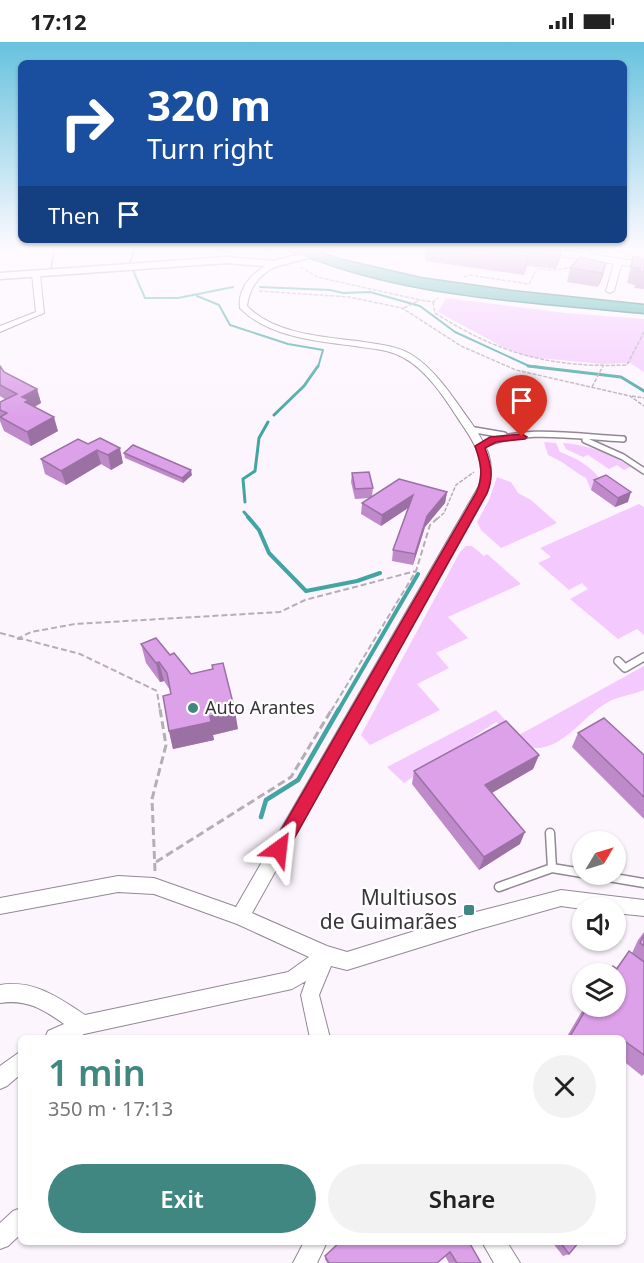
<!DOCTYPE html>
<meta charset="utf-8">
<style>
body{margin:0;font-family:"Noto Sans",sans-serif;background:#f2f2f2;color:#222;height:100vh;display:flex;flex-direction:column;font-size:22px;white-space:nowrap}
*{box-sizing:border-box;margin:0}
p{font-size:20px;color:#767676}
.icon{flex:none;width:33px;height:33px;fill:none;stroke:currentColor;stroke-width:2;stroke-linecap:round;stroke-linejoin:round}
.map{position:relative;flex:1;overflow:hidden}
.side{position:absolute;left:18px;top:993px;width:608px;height:210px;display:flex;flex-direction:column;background:#fff;border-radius:9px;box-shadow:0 2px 4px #0004}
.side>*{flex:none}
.hud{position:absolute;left:18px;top:18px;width:609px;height:183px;border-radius:9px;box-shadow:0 2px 4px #0004;background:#1a4fa0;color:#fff;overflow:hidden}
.needle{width:39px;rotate:52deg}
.tools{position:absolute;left:572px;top:789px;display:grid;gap:12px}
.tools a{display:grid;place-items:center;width:54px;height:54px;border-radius:50%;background:#fff;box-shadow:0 2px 4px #0004;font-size:30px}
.pin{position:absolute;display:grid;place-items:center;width:51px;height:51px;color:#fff;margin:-62px -26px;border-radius:50% 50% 50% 0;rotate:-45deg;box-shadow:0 0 6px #0007}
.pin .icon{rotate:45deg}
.me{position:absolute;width:66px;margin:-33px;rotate:30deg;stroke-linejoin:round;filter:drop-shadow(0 0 4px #0008)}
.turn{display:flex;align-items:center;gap:21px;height:126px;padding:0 30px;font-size:27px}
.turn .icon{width:78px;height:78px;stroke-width:2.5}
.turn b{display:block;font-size:42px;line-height:51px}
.then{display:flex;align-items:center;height:57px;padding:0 30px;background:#0003;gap:12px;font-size:22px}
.round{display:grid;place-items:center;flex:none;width:63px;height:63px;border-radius:32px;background:#f2f2f2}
.headline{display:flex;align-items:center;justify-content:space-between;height:102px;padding:0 30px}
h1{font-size:36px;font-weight:600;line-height:45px;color:#408782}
.button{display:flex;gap:12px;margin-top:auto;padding:12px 30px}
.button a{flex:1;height:69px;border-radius:36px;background:#408782;color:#fff;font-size:24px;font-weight:600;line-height:69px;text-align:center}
.button a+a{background:#f2f2f2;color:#222}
.status{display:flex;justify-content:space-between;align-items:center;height:42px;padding:0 30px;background:#fff;direction:ltr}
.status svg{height:16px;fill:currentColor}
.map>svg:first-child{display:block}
</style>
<div class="status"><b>17:12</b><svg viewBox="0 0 49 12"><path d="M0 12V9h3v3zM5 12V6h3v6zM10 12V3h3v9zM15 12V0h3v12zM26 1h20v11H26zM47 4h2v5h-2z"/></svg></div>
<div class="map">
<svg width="644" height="1221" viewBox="0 0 644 1221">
<rect width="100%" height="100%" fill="#fdf5fe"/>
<path fill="#f4c9fe" d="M446,256L565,271L644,277V330L630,321L602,322L529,315L505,306L438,270Z
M544,400L556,401L560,410C577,416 596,427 603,443L591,448L586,436C571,428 565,420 548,413Z
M563,401C589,403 609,411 631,425L624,428L617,423L609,427L588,413L583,415L566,407Z
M497,435L511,440L518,451L531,458L557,481L501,506L481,488L477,480L489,458Z
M639,462L644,465V593L637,587L618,597L570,557L588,547L582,541L569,548L538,521L551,515L540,506Z
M466,504H472L484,514L487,512L521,542L448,575L468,596L436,611L449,626L417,642L440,668L370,703L361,693L460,510Z
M644,624V648C634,652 622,654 612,658C585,670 565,708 533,706L496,680L404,741L387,725L496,668L519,693Z"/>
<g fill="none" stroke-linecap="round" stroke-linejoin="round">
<path stroke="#42a5a2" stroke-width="2" d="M129,223L136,205
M132,226L145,256H178L233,245
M51,227L55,205
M260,245L330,248L343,251L370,250L420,264L455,290L529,324L540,325
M197,254L219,263L230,283L288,302L323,308L318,325"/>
<path stroke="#42a5a2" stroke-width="3" d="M528,324L621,335L644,349
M274,373L304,344L318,324
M245,460L243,437L255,429L259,396L268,380
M244,470L250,477"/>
<path stroke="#42a5a2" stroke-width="4" d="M248,475L259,488L269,511L306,549L357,539L380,531
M338,669L418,532"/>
<path stroke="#42a5a2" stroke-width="4.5" d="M261,775L266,758L298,738L339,667"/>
<g stroke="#938795" stroke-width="5">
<path id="service-far3" d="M611,205L626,207
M626,211L644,213"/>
</g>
<g stroke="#938795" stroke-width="8">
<path id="service-far2" d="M469,387L504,393
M585,398L623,415L644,429
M480,404C522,384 578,395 623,397"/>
</g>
<g stroke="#938795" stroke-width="10">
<path id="service-far1" d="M618,619L625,626L644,615"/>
</g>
<g stroke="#938795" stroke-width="11">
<path id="service" d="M550,791L552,826L582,831
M591,832L644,841
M499,845L552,826"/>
</g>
<g stroke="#938795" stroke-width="2">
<path id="minor" d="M584,205H591L586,222L582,224L578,222Z
M615,218L622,220L614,249L610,251L606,249Z
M274,220L278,222L277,224C259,233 250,244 247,264C275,293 326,295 364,300C381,303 398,304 412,313C436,328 454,357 470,379C487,404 497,420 487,451L252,871L327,904L347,910L476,870L561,848L644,858V874L615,871V866L582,867L561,864L476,888L347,928L331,924L319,953L330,996H310L301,953L306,939L292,947L84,992L77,996H45L48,989L64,982C43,967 26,957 0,961V943C33,937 59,956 85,973L288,930L309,915L237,882L154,852L118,850L0,872V856L118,834L154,836L236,865L479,444C486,420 475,401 461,381C446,358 428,329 404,316C389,307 372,307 355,304C317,299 268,295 240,266C237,245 255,227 274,220Z
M36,230L40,232L44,271L0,290V284L36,270L32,232Z
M21,1009V1032L7,1044L0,1047V1024Z
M21,1166V1192L8,1204L0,1207V1181L13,1169Z
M304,1200H327L317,1221H293Z
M482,1200H507L520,1221H494Z"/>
</g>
<g stroke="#938795" stroke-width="3">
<path id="tertiary" d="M329,205L322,209L317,206L318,205Z
M305,211L308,212V216L274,225L227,221L0,237V231L227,215L274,219Z"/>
</g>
<g stroke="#938795" stroke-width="2">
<path id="secondary" d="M510,205H538L644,220V226L515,208Z"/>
</g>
<g stroke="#297977" stroke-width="3">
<path id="trunk" d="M287,205H305L338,217L420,236L511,249L644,263V271C537,260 422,256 320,219C310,215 294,213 287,205Z"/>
</g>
<path stroke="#b5aeb6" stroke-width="1.5" stroke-dasharray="4 1.5" stroke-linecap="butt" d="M262,205L269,209L265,211
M300,225L317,235L420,258L433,260L438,256
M464,235L469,233L529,242L537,227L556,228L574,225
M259,249L349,255L402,266L461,304L516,328L630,354L644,364
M433,260L435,271C499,312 551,326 627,323L644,290
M404,266L420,258
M592,345L603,324
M632,354L644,356
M437,477L444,471L456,443L474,430"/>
<path stroke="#b5aeb6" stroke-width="2" stroke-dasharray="6 3" stroke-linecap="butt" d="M0,591L80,612L157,649L160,669
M17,597L31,590L75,582L280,570L305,558L416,529
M331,669L416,529L430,483L439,475"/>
<path stroke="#b5aeb6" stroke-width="3" stroke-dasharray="8 4" stroke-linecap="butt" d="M156,820L291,735L332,667
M155,829L152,757L166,703L160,667"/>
<use href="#service-far3" stroke="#fff" stroke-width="4"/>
<use href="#service-far2" stroke="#fff" stroke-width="5"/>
<use href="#service-far1" stroke="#fff" stroke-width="7"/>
<use href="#service" stroke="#fff" stroke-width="8"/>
<use href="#minor" fill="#fff" fill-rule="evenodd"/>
<use href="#tertiary" fill="#fff" fill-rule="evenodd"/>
<use href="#secondary" fill="#fff" fill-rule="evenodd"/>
<use href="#trunk" fill="#4cb2ac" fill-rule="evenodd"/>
</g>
<path fill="#be8ac9" d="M426,205H582L580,209L563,206L560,217L556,227L527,224L524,233L425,219Z
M636,205H644V209L635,208Z
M633,215L644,217V247L634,246L635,243L627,241Z
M606,221L603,234L598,245L567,240L570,226Z
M0,324L4,330L37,347L41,361L35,365L58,389L31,404L4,389L0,379V360L6,358L0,354Z
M88,402L123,421L111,428L101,422L66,443L45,432L41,417Z
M124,411L192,433L183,441L125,416Z
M352,431L373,446L372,454L447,450L445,461L425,485L413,523L392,519L393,508L408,466L381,484L361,472L362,461L370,456L355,457L351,440Z
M594,438L628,460L615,465L591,448Z
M141,602L170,613L191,632L238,687L213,693L214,698L173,707L169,689L171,652L170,648L164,639L160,640L146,621Z
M578,691L644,713V777L572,705Z
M539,713L533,727L492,751L520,802L479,828L412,742L414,729Z
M644,890V1032L642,1034L622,1018V996H566L585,964H615V932H607L613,924L616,926L629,909L632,911L638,898Z
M469,1200L481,1221H449L445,1214L437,1221H327L325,1217V1214Z
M552,1200H579L569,1212L563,1214Z"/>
<path fill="#9b71a4" d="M562,205H563L560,217L556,227Z
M531,206L527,224L524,233L527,214Z
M606,221L603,234L598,245L602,231Z
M37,347L41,361L31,366L22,355Z
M54,375L58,389L31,404L27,390Z
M120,406L123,421L111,428L108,413Z
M97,408L101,422L66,443L61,429Z
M191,428L192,433L183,441L182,436Z
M447,450L445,461L425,485L413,523L415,512L427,474Z
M631,450L628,460L615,465L618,456Z
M413,453L411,464L381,484L382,473Z
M159,620L164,639L160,640L156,621Z
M235,669L238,687L213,693L214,698L173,707L169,689L210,674Z
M539,713L533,727L481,757L485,743Z
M525,790L520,802L479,828L484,815Z"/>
<path fill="#dda1ea" stroke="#9b71a4" stroke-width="1.5" d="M461,205H562L560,209L531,206L527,214Z
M580,215L606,221L602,231L570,226Z
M633,215L644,217V230L639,229L640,226L631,225Z
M0,324L4,330L37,347L22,355L29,358L25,360L54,375L27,390L0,375L7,371L0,368V360L17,352L0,343Z
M100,396L120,406L108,413L97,408L61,429L41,417L78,397L88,402Z
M133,403L191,428L182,436L124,411Z
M369,430L373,446L355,447L352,431Z
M606,433L631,450L618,456L594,438Z
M399,437L447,450L427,474L415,512L393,508L413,453L382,473L362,461Z
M156,596L170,613L174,611L191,632L213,627L212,623L223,621L235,669L210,674L211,680L169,689L163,654L171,652L167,631L159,620L156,621L141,602Z
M604,676L644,713V755L578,691Z
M506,679L539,713L485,743L525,790L484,815L414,729Z
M644,893V904L640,901Z
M629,909L644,920V1013L626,1000L622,1006V996H569L588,964H615V932H608L613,924L617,927Z
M340,1200H469L481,1221H457L450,1210L437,1221H329L325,1214Z
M560,1200H579L569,1212Z"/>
<linearGradient id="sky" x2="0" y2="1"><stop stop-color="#67c2de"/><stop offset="0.55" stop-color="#fefaff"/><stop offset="1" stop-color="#fefaff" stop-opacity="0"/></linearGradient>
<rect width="644" height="376" fill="url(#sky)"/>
<path fill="#e11d48" stroke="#92132f" stroke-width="1.5" d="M522,392L527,395L525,397L496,400L485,406C491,422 494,435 487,451L285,813L279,815L273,813L271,807L273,802L476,451C484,434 481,421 475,404L490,395Z"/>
<g fill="#408782" stroke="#fff" stroke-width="2">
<circle cx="193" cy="666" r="6"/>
<rect x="463" y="862" width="12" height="12" rx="3"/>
</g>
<g text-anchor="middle" stroke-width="4.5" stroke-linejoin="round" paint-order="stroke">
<g font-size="18" fill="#39343a" stroke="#fff" text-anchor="start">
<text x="205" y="672">Auto Arantes</text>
</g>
<g font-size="21" fill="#39343a" stroke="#fff" text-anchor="end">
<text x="457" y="863">Multiusos<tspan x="457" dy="24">de Guimarães</tspan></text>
</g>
</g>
</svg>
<div class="tools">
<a><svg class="needle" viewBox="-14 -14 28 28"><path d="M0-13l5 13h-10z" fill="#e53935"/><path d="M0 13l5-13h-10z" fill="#767676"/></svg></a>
<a><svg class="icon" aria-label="sound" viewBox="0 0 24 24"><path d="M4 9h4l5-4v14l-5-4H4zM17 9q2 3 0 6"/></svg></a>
<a><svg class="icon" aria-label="layers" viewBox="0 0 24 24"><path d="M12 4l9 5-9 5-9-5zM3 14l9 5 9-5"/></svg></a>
</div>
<div class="pin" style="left:522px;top:395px;background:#d93025"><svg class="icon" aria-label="arrive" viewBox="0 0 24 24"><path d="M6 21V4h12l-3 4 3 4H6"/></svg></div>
<svg class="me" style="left:279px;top:807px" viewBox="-20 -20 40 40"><path d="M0-17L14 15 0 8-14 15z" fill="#e11d48" stroke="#fff" stroke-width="4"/></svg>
<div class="hud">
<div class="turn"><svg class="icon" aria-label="right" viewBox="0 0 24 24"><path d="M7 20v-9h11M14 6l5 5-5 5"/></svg><div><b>320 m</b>Turn right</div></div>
<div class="then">Then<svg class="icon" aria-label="arrive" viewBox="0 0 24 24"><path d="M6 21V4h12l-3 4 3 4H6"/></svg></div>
</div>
<section class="side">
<div class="headline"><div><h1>1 min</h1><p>350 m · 17:13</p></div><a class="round"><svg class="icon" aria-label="close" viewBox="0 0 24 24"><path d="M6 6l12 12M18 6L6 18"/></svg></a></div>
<div class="button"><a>Exit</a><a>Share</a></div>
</section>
</div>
